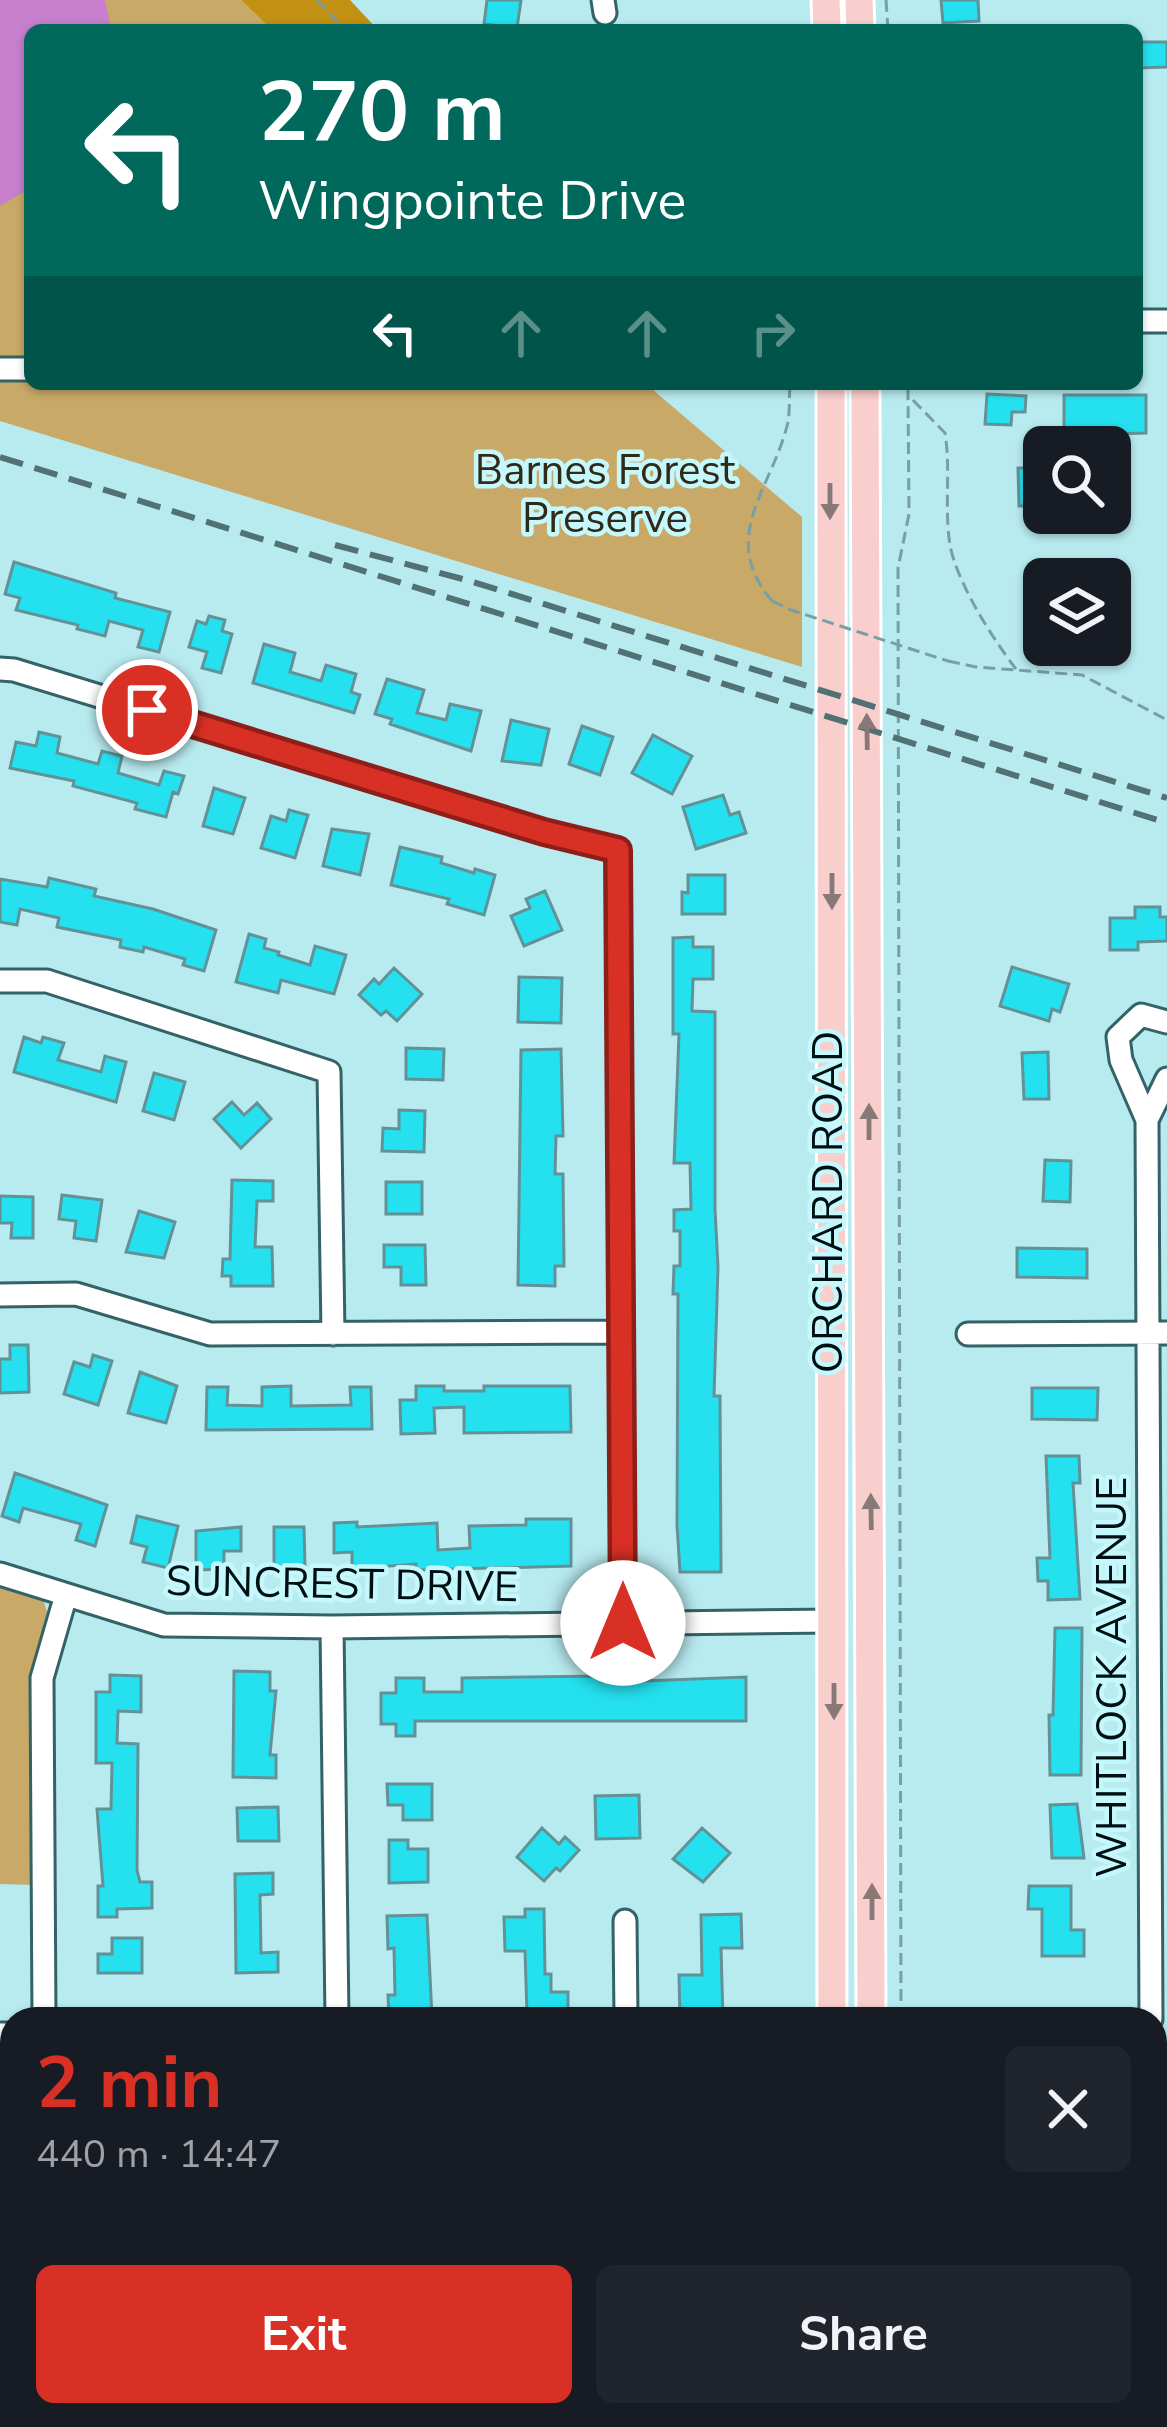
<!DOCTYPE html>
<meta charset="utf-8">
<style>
body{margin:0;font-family:"Nunito Sans",sans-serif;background:#20242c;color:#f1f3f6;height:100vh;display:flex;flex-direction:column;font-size:45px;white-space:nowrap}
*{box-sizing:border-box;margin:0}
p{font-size:39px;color:#9ea1a6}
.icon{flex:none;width:66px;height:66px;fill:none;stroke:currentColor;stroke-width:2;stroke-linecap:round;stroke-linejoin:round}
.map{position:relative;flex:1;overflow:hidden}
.drawer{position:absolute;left:0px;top:2007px;width:1167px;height:420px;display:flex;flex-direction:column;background:#171b24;border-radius:36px 36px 0 0;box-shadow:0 3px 9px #0004}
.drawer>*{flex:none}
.guide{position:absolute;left:24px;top:24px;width:1119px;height:366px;border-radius:18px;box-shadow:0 3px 9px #0004;background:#00695c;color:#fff;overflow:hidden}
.controls{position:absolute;left:1023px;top:426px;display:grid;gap:24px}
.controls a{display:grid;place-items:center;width:108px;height:108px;border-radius:18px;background:#171b24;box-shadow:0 3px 9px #0004;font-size:60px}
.pin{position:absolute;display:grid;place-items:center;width:102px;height:102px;color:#fff;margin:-51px;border:6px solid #fff;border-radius:50%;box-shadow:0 3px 12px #0007}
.me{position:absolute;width:132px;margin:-66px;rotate:0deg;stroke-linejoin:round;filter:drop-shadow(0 0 9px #0008)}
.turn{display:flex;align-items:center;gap:42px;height:252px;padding:0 36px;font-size:54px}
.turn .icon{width:156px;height:156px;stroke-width:2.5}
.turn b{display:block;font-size:84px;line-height:102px}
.lanes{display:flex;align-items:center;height:114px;padding:0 36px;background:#0003;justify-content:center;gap:60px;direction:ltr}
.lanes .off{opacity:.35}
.round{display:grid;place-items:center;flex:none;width:126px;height:126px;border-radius:18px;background:#20242c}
.summary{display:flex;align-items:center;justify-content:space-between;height:204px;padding:0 36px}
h1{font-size:72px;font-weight:700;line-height:90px;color:#d93025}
.action{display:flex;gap:24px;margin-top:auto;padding:24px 36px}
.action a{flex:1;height:138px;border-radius:18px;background:#d93025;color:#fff;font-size:48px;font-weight:700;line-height:138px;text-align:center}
.action a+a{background:#20242c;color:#f1f3f6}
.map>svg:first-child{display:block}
</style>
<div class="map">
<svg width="1167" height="2427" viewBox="0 0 1167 2427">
<rect width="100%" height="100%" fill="#b8ebf0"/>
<path fill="#a4e2e8" d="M914,2415H1100V2427H914Z"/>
<path fill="#c9a967" d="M0,0H241L272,30H30V384H646L802,517V667L0,421Z
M0,1583L43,1599L48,1615L34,1683L36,1885L0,1884Z"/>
<path fill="#c29113" d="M241,0H350L378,30H272Z"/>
<path fill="#c77fce" d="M0,0H105L111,30H30V188L0,206Z"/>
<path fill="#25e1f0" stroke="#629297" stroke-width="3" d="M487,0H521L517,28L484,24Z
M941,0H978L979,21L943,23Z
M1137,42H1167V67L1137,68Z
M987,394L1026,396L1025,412H1012L1011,425L985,424Z
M1064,395H1146V433L1077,435V429H1064Z
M1018,468H1044V506H1019Z
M14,562L116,593L115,598L170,612L159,652L138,647L143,630L109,621L105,636L77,629L78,625L16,610L20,598L5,594Z
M209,616L225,620L222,631L232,634L221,673L202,668L207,652L189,647L197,621L206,624Z
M264,644L295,653L290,672L321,681L326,665L356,674L351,692L360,695L354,713L253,683Z
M387,679L424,690L417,713L446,720L450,704L481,711L471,751L390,724L392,719L375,714Z
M511,720L549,729L541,765L502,761Z
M582,726L613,737L600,775L569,764Z
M39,732L60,737L57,753L98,764L102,751L122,756L118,773L159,785L164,771L184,776L178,794L173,792L166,817L135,809L137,803L73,786L74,781L10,768L16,742L36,746Z
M653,735L692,756L672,794L632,773Z
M214,788L245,798L233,834L203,826Z
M723,795L730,815L739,812L746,833L696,849L683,807Z
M289,810L308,815L295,858L261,848L271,816L286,821Z
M332,829L369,834L360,875L323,866Z
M400,847L442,857L441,863L474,873L475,869L495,875L484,915L447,904L449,899L391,885Z
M688,875H725V914H682V892L688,893Z
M49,878L96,889L94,896L153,909L216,930L204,971L183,965L185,959L144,947L143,952L120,947L121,940L57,927L59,918L20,909L17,925L0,922V879L47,887Z
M545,891L562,930L524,946L511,916L530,908L526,899Z
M1135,907H1160V917H1167V941L1138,942V950H1110V918H1135Z
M249,934L266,939L264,948L279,952L278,955L310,965L315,946L346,955L334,994L281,980L278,993L236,982Z
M693,937V947H713V979H693L692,1011L715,1012V1209L718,1267L714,1396H720L721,1572H680L677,1525L678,1294H673L674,1266H680V1231H674V1210L691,1209L690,1163H674L679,1034H673V938Z
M1012,967L1069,984L1060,1012L1052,1009L1049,1021L1000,1006Z
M394,968L422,994L397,1021L386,1011L381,1015L359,995L374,979L379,984Z
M519,977L562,978L561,1023L518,1022Z
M24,1037L41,1043L43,1037L64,1043L58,1060L101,1072L105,1056L126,1062L116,1102L14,1072Z
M406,1048L444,1049L443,1080L406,1079Z
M561,1049L563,1136H556L555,1174H563L564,1266H555V1286L518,1285L521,1050Z
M1048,1052L1049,1099H1024L1022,1053Z
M154,1073L185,1082L174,1120L143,1111Z
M232,1102L244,1115L257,1103L271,1119L241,1148L214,1119Z
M399,1110L425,1111L424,1152L382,1151L383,1128L399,1129Z
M1045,1160L1071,1161L1070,1202L1043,1201Z
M232,1180L273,1181V1201H257L255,1247H272L273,1286H231V1276H222L223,1259H230Z
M386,1182H422V1214H386Z
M62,1195L102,1200L96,1241L74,1238L76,1221L59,1219Z
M0,1196L33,1197V1238H11L12,1223H0Z
M139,1211L175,1222L164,1258L126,1252Z
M384,1245H425L426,1285H401V1267H384Z
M1017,1248L1087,1249V1278L1017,1277Z
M10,1345H28L29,1392L0,1393V1359H10Z
M93,1355L112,1361L98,1405L64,1394L74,1362L90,1367Z
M140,1372L177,1386L166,1423L128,1413Z
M291,1386V1406L351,1405L350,1387H371L372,1429L206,1430L207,1387H228L227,1405L262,1406V1387Z
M416,1386H444V1391H484V1386H570L571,1432L464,1433V1407L434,1408L435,1433L401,1434L400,1400H416Z
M1032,1388H1098L1097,1420L1032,1419Z
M1046,1456H1079L1080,1483H1073L1080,1599L1048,1600V1581H1038L1037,1558H1050Z
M15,1473L107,1505L95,1546L76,1540L81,1524L23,1508L19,1522L2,1516Z
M137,1516L178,1526L168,1568L143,1562L147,1547L131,1543Z
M526,1519H571V1566L416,1570V1564L352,1569V1552L334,1553V1523L357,1522V1527L437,1523L438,1550L470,1548L469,1526L526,1525Z
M241,1527V1551H224V1569L196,1570V1531Z
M274,1527H304L305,1567L274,1568Z
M1055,1628H1082L1081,1775H1050L1049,1715H1053Z
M234,1671L270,1672V1691H276L270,1755H276V1778L233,1777Z
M110,1675L141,1676V1712L118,1711L117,1743L138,1744L137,1870L140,1882H152V1908L117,1909V1917H98V1886H103L97,1809H111L112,1763H96V1692H110Z
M601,1676V1681L616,1682L746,1677V1721H415V1736H396V1724H381V1693H396V1678H424V1692H462V1678Z
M387,1784H432V1820H403V1805H388Z
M639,1795L640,1838L596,1839L595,1796Z
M1077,1804L1084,1858H1052L1050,1805Z
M278,1807L279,1841H238L237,1808Z
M542,1828L559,1844L565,1837L579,1850L560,1871L556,1868L544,1881L517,1857Z
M702,1828L730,1853L703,1882L673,1859Z
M389,1840H408V1849H428V1882L389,1883Z
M273,1873V1894L260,1895L261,1953L278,1952V1972L236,1973L235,1874Z
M1029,1886H1071V1930H1084V1956H1042V1909H1028Z
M525,1909H544L545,1974H551V1992H568V2013L527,2014L525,1951H505L504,1917H525Z
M741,1914L742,1948H721L723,2019H680L679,1975H702L701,1915Z
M427,1915L432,2017L389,2019L388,1995H395L394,1948L388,1949L387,1916Z
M112,1938H142V1973H98V1954H112Z"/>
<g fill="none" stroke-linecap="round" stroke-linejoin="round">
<g stroke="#336267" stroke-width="27">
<path id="minor" d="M603,0L605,13
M1137,321H1167
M0,369H30
M0,669L14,670L544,832L618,850L624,1623
M0,981H47L329,1072L333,1334
M1147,1120L1167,1079
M0,1295L76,1294L210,1334L621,1332
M968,1334L1167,1333
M0,1574L164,1625L332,1627L834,1621
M332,1627L337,2019
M625,1921L626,2019
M44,2019L42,1678L66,1595
M1151,2019L1147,1120L1121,1060L1118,1037L1141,1015L1167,1022
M0,2034H12
M1155,2134H1167
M628,2415V2427
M1083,2415V2427
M0,2423L12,2410
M338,2427V2415"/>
</g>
<g stroke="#fff" stroke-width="33">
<path id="major" d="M826,0L827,30
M859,0L860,30
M831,384L832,2019
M865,384L871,2019
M833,2415L834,2427
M869,2415V2427"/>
</g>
<path stroke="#789fa3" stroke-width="3" stroke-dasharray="12 6" stroke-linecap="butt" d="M317,0L345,30
M886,0L888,30
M908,384V395L945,433C951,470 944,508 950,545C957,583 993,639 1016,669
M772,601C717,536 773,488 788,422C790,410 789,396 790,384
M948,661L976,667L1082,675L1167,720
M901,2019L898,568L909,514L908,395
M900,2415V2427"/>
<use href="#minor" stroke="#fff" stroke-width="21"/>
<use href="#major" stroke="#f8cfcc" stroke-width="27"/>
<path stroke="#527175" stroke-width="6" stroke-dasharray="24 12" stroke-linecap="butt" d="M0,457L1167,823
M335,545L470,581L1167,798"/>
<path stroke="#789fa3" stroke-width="3" stroke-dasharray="12 6" stroke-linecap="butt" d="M772,601L791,610L948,661"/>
</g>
<defs><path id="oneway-solid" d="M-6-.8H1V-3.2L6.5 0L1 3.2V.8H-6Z" transform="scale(3)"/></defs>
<g fill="#887978">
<use href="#oneway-solid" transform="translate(830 501) rotate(90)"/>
<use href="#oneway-solid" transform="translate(867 732) rotate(-91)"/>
<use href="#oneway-solid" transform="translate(832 891) rotate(90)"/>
<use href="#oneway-solid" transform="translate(869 1122) rotate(-90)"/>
<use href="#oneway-solid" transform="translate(871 1512) rotate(-91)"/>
<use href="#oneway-solid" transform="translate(834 1701) rotate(90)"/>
<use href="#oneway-solid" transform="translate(872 1902) rotate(-90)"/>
</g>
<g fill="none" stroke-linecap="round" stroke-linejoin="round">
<g stroke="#8d1f18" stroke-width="30">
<path id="route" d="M147,710L544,832L618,850L623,1623"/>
</g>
<use href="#route" stroke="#d93025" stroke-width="21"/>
</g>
<g text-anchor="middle" stroke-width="9" stroke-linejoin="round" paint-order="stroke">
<g font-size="42" fill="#332917" stroke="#c5f8fd">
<text x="605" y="484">Barnes Forest<tspan x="605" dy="48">Preserve</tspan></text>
</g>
<g font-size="42" fill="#001012" stroke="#c5f8fd">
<text transform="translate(827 1202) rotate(-90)" y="15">ORCHARD ROAD</text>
<text transform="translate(342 1583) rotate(1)" y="15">SUNCREST DRIVE</text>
<text transform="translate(1111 1677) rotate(-90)" y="15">WHITLOCK AVENUE</text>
</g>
</g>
</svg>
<div class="controls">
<a><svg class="icon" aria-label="search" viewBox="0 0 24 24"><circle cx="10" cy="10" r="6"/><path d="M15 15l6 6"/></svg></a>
<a><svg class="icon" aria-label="layers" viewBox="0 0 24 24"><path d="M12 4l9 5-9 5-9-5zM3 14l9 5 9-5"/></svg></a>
</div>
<div class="pin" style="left:147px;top:710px;background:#d93025"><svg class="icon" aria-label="arrive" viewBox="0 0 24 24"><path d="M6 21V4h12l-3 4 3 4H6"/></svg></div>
<svg class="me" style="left:623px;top:1623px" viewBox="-20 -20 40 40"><circle r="19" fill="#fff"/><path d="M0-13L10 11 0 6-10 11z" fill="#d93025"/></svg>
<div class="guide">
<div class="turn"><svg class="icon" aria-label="left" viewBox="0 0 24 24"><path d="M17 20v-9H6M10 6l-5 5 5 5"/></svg><div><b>270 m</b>Wingpointe Drive</div></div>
<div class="lanes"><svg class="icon" aria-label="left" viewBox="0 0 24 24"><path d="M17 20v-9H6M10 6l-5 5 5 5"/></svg><svg class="icon off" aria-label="ahead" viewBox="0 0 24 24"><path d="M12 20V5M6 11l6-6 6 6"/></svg><svg class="icon off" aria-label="ahead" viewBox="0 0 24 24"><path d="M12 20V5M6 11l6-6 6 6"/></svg><svg class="icon off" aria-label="right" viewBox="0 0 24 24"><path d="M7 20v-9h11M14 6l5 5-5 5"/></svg></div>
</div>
<section class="drawer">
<div class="summary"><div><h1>2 min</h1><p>440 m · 14:47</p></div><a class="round"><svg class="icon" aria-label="close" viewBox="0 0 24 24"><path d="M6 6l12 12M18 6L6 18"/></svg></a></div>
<div class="action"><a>Exit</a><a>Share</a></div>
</section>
</div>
